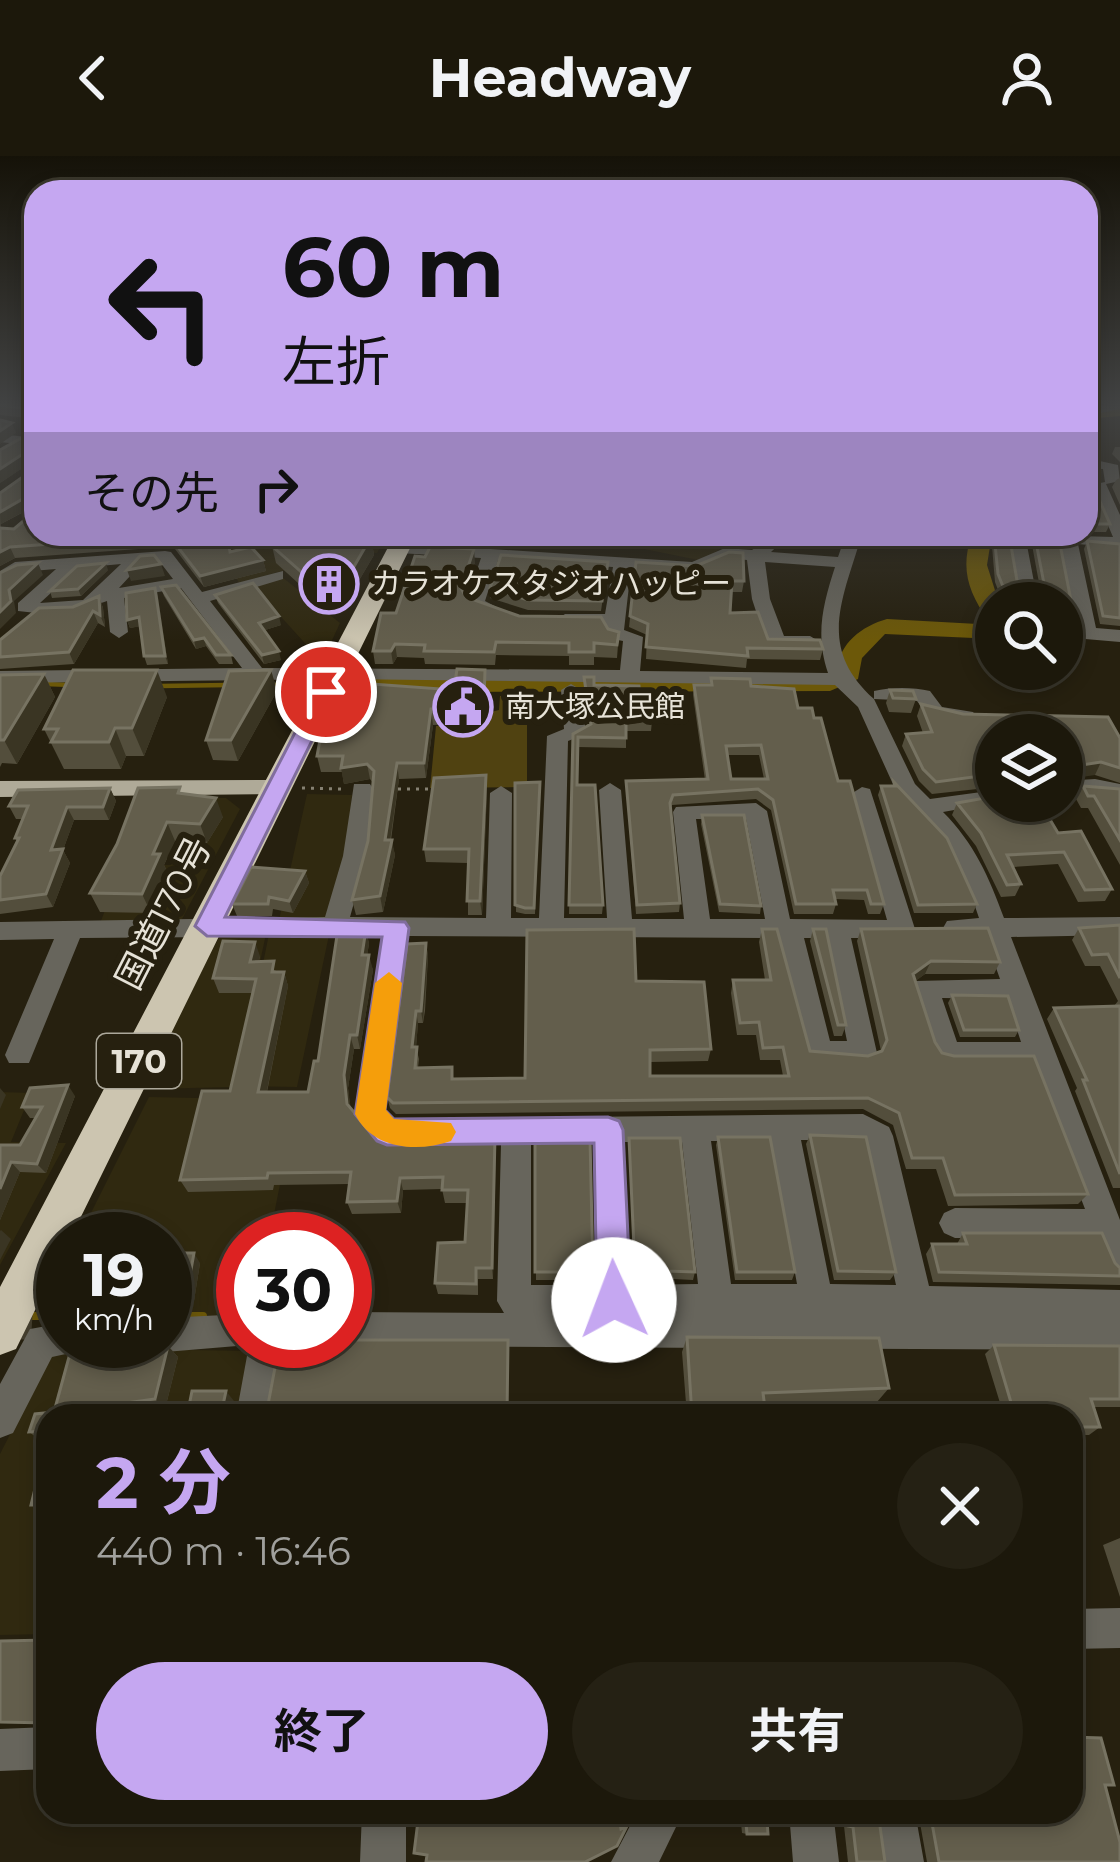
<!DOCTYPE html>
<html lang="ja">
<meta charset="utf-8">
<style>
body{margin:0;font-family:Montserrat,"Noto Sans JP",sans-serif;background:#252114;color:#f1f3f6;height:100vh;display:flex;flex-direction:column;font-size:45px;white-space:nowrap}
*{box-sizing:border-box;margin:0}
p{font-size:39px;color:#a0a09d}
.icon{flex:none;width:66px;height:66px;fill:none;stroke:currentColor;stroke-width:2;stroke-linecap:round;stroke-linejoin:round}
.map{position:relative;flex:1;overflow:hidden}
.side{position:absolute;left:36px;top:1248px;width:1047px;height:420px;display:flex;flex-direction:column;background:#1c180b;border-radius:36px;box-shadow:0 6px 18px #0003,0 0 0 3px #3a372c}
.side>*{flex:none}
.banner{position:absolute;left:24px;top:24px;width:1074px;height:366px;border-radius:36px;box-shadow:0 6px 18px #0003,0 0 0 3px #3a372c;background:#c5a7f1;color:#111;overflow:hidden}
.controls{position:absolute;left:975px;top:426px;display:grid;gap:24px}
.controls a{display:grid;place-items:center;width:108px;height:108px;border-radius:50%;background:#1c180b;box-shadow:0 6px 18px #0003,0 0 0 3px #3a372c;font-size:60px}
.speed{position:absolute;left:36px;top:1056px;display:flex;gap:24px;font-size:60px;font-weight:700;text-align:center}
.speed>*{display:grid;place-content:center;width:156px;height:156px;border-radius:50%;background:#1c180b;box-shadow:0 6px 18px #0003,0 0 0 3px #3a372c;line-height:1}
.speed small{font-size:30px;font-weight:400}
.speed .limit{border:18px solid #d22;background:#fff;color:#111}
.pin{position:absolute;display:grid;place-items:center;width:102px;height:102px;color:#fff;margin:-51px;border:6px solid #fff;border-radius:50%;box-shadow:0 3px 12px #0007}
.me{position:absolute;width:132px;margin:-66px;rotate:358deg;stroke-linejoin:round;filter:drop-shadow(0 0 9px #0008)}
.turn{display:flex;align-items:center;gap:42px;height:252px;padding:0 60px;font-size:54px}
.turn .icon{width:156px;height:156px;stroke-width:2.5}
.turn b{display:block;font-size:84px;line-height:102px}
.then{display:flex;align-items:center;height:114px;padding:0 60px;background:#0003;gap:24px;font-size:45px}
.round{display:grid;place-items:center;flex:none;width:126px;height:126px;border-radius:63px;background:#252114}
.overview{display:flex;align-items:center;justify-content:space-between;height:204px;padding:0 60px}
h1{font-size:72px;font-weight:700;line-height:90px;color:#c5a7f1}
.primary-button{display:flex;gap:24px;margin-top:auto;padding:24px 60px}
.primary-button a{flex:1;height:138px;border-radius:72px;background:#c5a7f1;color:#111;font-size:48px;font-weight:700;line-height:138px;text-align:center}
.primary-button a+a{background:#252114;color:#f1f3f6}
header{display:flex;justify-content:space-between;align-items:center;height:156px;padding:0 60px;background:#1c180b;font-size:54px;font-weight:700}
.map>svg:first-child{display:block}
</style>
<header><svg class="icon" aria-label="back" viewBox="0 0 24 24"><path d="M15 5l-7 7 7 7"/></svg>Headway<svg class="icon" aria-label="person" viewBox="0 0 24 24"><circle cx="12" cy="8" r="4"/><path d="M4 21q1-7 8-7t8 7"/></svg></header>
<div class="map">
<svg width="1120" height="1706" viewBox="0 0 1120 1706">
<rect width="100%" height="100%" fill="#26200f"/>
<path fill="#302910" d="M214,378L295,379L388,378L377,397L353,395L239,427Z
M571,378H741L703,405Z
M282,421L340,467L322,506L253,430Z
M307,638L352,639L346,702L328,764H279Z
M194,642H226L240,653L181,765H101L122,709H171Z
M222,777L266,778L233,931L147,933L195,822Z
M269,778L329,779L297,931L238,930Z
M0,936L31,937L11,986L66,987L0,1109Z
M149,941L297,944L269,1083H243V1160H165V1083H78Z
M54,1192L261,1195L249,1260H48V1478L0,1479V1298Z"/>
<path fill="#504211" d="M527,539V631L430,632L436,570H473L474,560L499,554L500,540Z"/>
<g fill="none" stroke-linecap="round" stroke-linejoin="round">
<path stroke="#6c5809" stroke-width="4.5" d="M45,528L73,529
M273,529H305
M159,530L229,529"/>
<path stroke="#6c5809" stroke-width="8" d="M25,1160H63
M165,1160H203"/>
<path fill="#6c5809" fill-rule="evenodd" d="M1120,250V260L1086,263V253Z
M972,378H992L987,409L999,447L996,466L988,464C968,436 960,412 972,378Z
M887,463L996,469V483L885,478L862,502L858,523L830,535L354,536L342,529L354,522L825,521L837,515C839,487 862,470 887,463Z"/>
<path stroke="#433d2d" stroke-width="32" stroke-dasharray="32 16" stroke-linecap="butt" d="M0,1166L48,1169"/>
<path stroke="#868173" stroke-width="3" stroke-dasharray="3 6" stroke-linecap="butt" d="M302,632L341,633
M398,633H431"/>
<path fill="#67655c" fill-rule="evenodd" d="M1120,246V253L1086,260V252Z
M0,278L36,282V290L0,286Z
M1086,302L1118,309L1120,325L1106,328L1120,359V392L1078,388L1096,472L1120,474V486L1062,481V469L1076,471L1060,387L1026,384L1038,447H1020L1009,378L1113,381L1091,329L1105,326L1103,313L1086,312Z
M772,378H790L771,396L838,401L846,378H862C843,443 816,491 874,543V535C891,531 913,531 930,535L942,551L973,556L976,560C965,571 942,564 928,560L917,545L874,543L915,628L930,643L996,634V645H1005L943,656C974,687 989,721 1004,762L1120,761V779L1011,781L1120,1064V1119L1109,1115L1096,1082H955L944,1077L939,1067L944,1057L955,1052L1085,1053L1029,908H947L937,905L933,897L912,832L916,825L1000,823L985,781L947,779L943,772L947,765L979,762L964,718L947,688L897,637L858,551L835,529L338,523L0,527V515L242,512L181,432L124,442L128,476L119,482L110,476L107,445L64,460L18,455V447L56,413L20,416L0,429V415L15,406L165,395L171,396L202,436L283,415V423L210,445L262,512L620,514L623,485L608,482L604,470H565L556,464L565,458H605L613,411L498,404L485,445L512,459C496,472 478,460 466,446L481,402L399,397L390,392L399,387L692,406L725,392L752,394ZM727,402L747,404L752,443L766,486C778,495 808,495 820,486L810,480H784L770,443L765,406L835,411C823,448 815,479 828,517L640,515L643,481L624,474L631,412L695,416ZM160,406L173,423L119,432L142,407ZM121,408L83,444L40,447L78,412ZM942,842L1007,843L1021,886H957Z
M571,528L581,534L586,578L568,585L564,762H607L599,634L610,627L621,634L632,763H684L673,656L676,651L756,647L767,655L790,763L887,764L851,638L862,631L870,633L915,773L902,782H851L877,897L873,905L863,908L809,904L779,782L408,780L385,954L394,963L863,958L889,971L893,980L929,1130L1120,1134V1194L345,1190L334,1185H345V1156L504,1157L497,1145L501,988L387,989L377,985L355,958L382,780L80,782L29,907H9L5,899L54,783L0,784V766L325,761L343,700L354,628H370L373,633L367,700L350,761L486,762L490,637L501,630L512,637L511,762H539L547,580L564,573L561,534ZM696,663H746L765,763H710ZM804,782H826L847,885H830ZM801,984H859L865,987L896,1129L830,1128ZM711,985H771L797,1128H731ZM623,986H682L698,1128L630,1129ZM531,987H594L597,1129H531Z
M1095,623L1120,628V642L1095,637L1062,639V625Z
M243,1158V1185H284L272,1260H236L249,1189L165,1196L151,1185H165V1162Z
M63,1167V1185H80L75,1196L52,1201L13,1277L0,1282V1228L30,1173Z
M1120,1452V1492L1071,1493V1453Z
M48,1571V1613L0,1615V1573Z
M362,1656H406V1706H360Z
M629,1656H673L676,1671L659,1706H611L631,1668Z
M789,1656H833L839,1706H793Z
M871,1656H915L924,1706H878Z"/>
<path fill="#afaa98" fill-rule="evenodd" d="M276,624L285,626L288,632L285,638L0,641V625Z"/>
<path fill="#ccc5b0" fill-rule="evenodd" d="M395,378H417L70,1083H63V1097L16,1193L0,1199V1131Z"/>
</g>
<path fill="#534e3c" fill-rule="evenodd" d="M0,246H36V378H228L231,396L263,404L266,415L204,431L175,393L166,391L15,402L0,410V337L34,313V304L0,327L34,275L35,263L0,259ZM35,350L34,356L14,373L1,372V368Z
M1115,291H1120V306L1112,298Z
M1120,322V349L1112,331L1116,324Z
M1086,328L1110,368L1106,376H1086Z
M440,378H462L458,386L440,385Z
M991,378H1009L1020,442L1042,443L1032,389L1035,381L1073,455L1070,463L1062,461V447H1003L995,426Z
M343,380L371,381L374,399L348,443L309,437L276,407L272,390Z
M1087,385L1120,388V470L1100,468L1084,393Z
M475,406L464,437L466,441L519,460L619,476L617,502L594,501V509H569V500L496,499L495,509L425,508L424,502L397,501L393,508H375L373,495L396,457Z
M608,406L601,455L528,454L490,442V432Z
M636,406L744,425L742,436H731L730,457L768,483L823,493L820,504L747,503L746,512L646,503L647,479L629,471Z
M108,414L81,440L52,442L50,435Z
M161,431L231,499L233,508H219L206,490L196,493L164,440Z
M155,432L168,508L147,509L144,500L140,470L130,472L127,464Z
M215,439L281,469L265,474L281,504L264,508L218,447Z
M99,440L103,452L105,471L98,467L74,508L0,513V484Z
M271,514L277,535L238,605L213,604L206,584Z
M44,518L55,541L17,608L2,607L0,611V519Z
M584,521L594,529L640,542L652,565L651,575H626V592L578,591L577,629L603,749L602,758H569L573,578L589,568Z
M711,522L751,530L798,552L838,625L884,748L880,758H868L864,744L835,743L836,748L833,758H794L771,654L756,643L672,649L670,653L680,747L679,756L636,758L626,625L705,624L693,539L694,529H710ZM727,599H759L764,623H731Z
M486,529L485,559L472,560L471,565L459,568L433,569L426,622L399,623L391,684L395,699L383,756L356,759L352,744L368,685L373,627L370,623L344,628L342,616H321L317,600L327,584L454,534Z
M890,534L916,543L911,557L889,556L886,547Z
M167,541L144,600H126L121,613H64L44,573Z
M921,548L963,558L1120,582V627L1095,619L996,579V631L932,638L919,625L902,590L906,578L923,577L917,560Z
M540,626L535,758H525L516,756L515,627Z
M894,626L977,748L973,757H914L878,639L881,630H892Z
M1083,630L1120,633V709L1088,652H1081L1076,643Z
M110,632L116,645L109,664H74L63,694L70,707L53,751L0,758V720L17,686L15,682L23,663H16L9,650Z
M487,634L482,759H468V707L426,706L424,693Z
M183,638L223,661L207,687L175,685L164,709L168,717L151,757L100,756L90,737Z
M957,647L1058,677L1112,733L1105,745L1078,746L1058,708L1013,711L1021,728L1015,740L1001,741L976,690L952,659Z
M702,659L761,750L760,758L719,756L701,668Z
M305,715L309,727L293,757L273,753L272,760H237L232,748Z
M1120,769V1032H1113L1075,935L1077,932L1047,863L1054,852L1114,850L1118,845L1100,810H1085L1072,784L1079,772Z
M366,773L369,788L367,799L373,814L360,893H354L348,932L350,951L370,975L382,980H495L493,1123H478V1139L438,1138L435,1127L465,1086L467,1047H445L442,1033L403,1034L401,1057L352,1058L347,1046L349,1028L274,1029L273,1034L188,1036L180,1024L230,935L253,837H219L213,822L260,800L259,805L278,816H284L288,830L267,936H308Z
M762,773L810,895L868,900L881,895L857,785L861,773L1000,806L994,818H925L915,825L935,886L942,897L1088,1038L1078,1048L948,1050L936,1013H906L893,969L863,953L396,958L390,952L387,941L426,787L428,800L425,855L423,867H418L416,891L419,903L418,912L454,923L525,922L636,825L711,893L708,905L650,906V920H783L780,904H760L756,879H737L731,837L733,824H765L759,786Z
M813,773L846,869L842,880H834L810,785Z
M952,839L1019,874L1015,881H960L948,847Z
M75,940L46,1017L20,1016L0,1064V989H20L36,962H30L22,951Z
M810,979L896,1116L890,1124H834L806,988Z
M718,981L795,1116L792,1124H735L716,989Z
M535,982L593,1116L592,1124H536Z
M629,982L695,1116L693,1124L634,1121Z
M963,1077L1120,1120V1129L933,1126L926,1098L932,1088H957Z
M165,1097L200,1107L194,1145H165Z
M63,1105V1145H62L52,1136Z
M687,1181L889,1232L877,1246L764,1250L766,1260H687L682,1196Z
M994,1189L1120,1190V1251H1094L1100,1271L1089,1279H1071V1260H1004L985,1198Z
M72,1190H168L178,1201L165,1253L136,1257L135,1260H48V1357H46L31,1349L47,1285L43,1286L29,1276L35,1258L54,1256Z
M1120,1382V1441L1103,1389Z
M1105,1629L1120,1706H927L918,1656H1071Z
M740,1656H792L767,1664L747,1678L742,1677Z
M837,1656H878L885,1706H848L844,1670L839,1669Z"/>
<path fill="#3a3523" d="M12,267L16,277L0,288V275Z
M32,292L36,303L0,327V313Z
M35,336L36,349L1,368V383L0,356Z
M371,381L374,399L348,443L345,426Z
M10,391L15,402L0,410V396Z
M474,393L475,406L462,445L461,432Z
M263,404L266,415L204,431L200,420Z
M38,407L43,419L14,445L16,457L0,473V456L9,434Z
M106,407L108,414L81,440L78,433Z
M161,408L165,420L131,425L127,414Z
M155,432L158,441L168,508L165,500Z
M99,440L103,452L105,471L100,459Z
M93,455L98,467L74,508L69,496Z
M279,460L281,469L262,475L259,467Z
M139,461L142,470L130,472L127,464Z
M204,482L206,490L196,493L194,484Z
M395,488L397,501L393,508L391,495Z
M279,495L281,504L264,508L262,499Z
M157,514L167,541L144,600L132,572Z
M271,514L277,535L238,605L231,584Z
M44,518L55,541L17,608L4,584Z
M470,544L471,565L459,568L458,553Z
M431,553L433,569L426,622L424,607Z
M115,572L126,600L121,613L109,586Z
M1101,606L1095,619L1062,624V612Z
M397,607L399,623L388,699L385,684Z
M367,608L370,623L344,628L341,612Z
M486,619L487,634L482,759L480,745Z
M110,632L116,645L109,664L103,651Z
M216,642L223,661L207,687L200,668Z
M67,651L74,664L63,694L70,707L53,751L46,738L51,694Z
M167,666L175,685L164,709L168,717L151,757L142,738L153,698Z
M392,684L395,699L383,756L380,740Z
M305,715L309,727L293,757L289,745Z
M366,773L369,788L365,814L362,799Z
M255,786L260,800L255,820L250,806Z
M426,787L428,800L423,867L421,855Z
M369,799L373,814L360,893L357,879Z
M931,805L925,818L908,831L913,818Z
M284,816L288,830L264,949L258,936Z
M416,855L418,867L415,903L412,891Z
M350,879L354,893L348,932L352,961L347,948L344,919Z
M68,929L75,940L46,1017L37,1008Z
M0,932L6,939L0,953Z
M495,980L496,993L493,1123L492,1112Z
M11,1006L20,1016L0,1064V1033Z
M400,1022L403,1034L401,1057L397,1045Z
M1,1074L11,1083L0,1104V1075Z
M194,1097L200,1107L194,1145L187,1136Z
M168,1190L178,1201L165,1253L155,1243Z
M226,1235L234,1245L232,1259L223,1249Z
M125,1247L136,1257L135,1260H121Z"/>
<path fill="#635e4c" stroke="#777362" stroke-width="3" fill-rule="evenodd" d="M0,246H36V378H227L230,396L251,391L263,404L200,420L171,382L162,380L10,391L0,396V372L14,373L34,356L35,336L0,356V337L34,313L32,292L0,313V294L34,275L36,254L0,249Z
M0,264L12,267L0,275Z
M1091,325L1110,368H1086V328Z
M320,378L371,381L345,426L306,420L272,390Z
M994,378H1009L1020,442L1041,443L1046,438L1035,381L1059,383L1073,455L1062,452V447H1032L1008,443L998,418Z
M1087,385L1120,388V462L1103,460Z
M430,391L474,393L461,432L466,441L519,460L601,461L608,473L619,476L617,489L594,487V496H569V487L496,486L494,496L424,495L425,489L395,488L391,495H373L381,457H396L415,400L425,401Z
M729,396L743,397L744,425H732L730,457L758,456L768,483L820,484L823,493L747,492L748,500L646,491L648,468L630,460L636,406L696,410Z
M154,399L161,408L127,414L140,400Z
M501,399L608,406L602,445L528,444L490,432Z
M38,407L9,434L11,445L0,456V417L17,409Z
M106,407L78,433L50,435L77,410Z
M253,427L279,460L259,467L279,495L262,499L215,439Z
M176,429L231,499H216L204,482L194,484L161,431Z
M155,432L165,500H144L139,461L127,464L126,437Z
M99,440L100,459L93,455L69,496L0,501V484L39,452L73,451Z
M457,513L485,514L484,544H470V549L458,553H431L424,607H397L385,684H392L380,740L352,744L368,685L374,615L367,608L341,612L343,600H317L320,584H327L345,526L454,534Z
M73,514H157L132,572H115L109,586H51L58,573H44Z
M271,514L231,584H206L229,515Z
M44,518L4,584H0V519Z
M584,521H594V529L639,530L640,542H650L652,565H626V582L578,581L577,629H595L603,749H569L573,578L591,568Z
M711,522L750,523L751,530L794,533L798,552H812L814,562H821L838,625H850L884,748H871L867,734H833L836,748H796L773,644L758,633L673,639L670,647L680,747L637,749L626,625L708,623L694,529H712ZM761,589L768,623H731L726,590Z
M890,534L913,535L916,543L893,542Z
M921,548L963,558L1108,561L1120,582V612L1101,606L1062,612V579H996V618L936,626L923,613L906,578L932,576Z
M486,619L480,745H467L469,693H424L434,622Z
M540,626L534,752H525L515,749V627Z
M894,626L947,682L977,748L918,749L881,630H895Z
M1083,630L1120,633V684L1094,640H1088Z
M180,631L178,637L216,642L200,668L167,666L153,698H160L142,738L90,737L117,688L138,632Z
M110,632L103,651H67L51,694L63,693L46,738L0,744V720L19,682H15L28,650H9L18,634Z
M996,640V645H1039L1058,677L1081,675L1112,733L1085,734L1064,696L1007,699L1021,728L1007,729L981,677L957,647Z
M702,659H744L761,750L720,748Z
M251,711L305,715L289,745L269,741L268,748H232Z
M1120,769V822L1108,798L1092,799L1079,772Z
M988,772L1000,806L931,805L913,818L935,886L942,897L954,900H1034L1088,1038L955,1039L943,1002H912L899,957L868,942L393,947L387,941L407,788L426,787L422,843L421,855H416L412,891H417L415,912L452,911V923L525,922L527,774L634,773L636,825L704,826L711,893L650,894V920H789L783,891L763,892L759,866L740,867L733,824H771L762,773H777L810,895L868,900L882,895L887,884L861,773Z
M338,773H366L362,799H369L357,879H350L344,919L347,948L370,975L382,980H495L492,1112H476V1128L435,1127L438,1087L465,1086L468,1034H442L443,1021L400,1022L397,1045L347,1046L351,1016L268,1017L267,1022L180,1024L202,935H230L256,823L213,822L223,785L255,786L250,806L274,805L272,816H284L258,936H308L314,905H318Z
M813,773H826L846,869H838Z
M952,839L1008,840L1019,874H964Z
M1120,850V1018L1083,924H1087L1054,852Z
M68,929L37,1008L11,1006L0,1033V989H20L42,951H22L30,932Z
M810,979L866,981L896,1116L838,1115Z
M718,981H770L795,1116H737Z
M535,982H590L593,1116H535Z
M629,982H680L695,1116L635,1114Z
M963,1077H1102L1115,1107L1120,1112V1120L939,1116L932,1088H967Z
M165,1097H194L187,1136H165Z
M63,1105V1136H52Z
M687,1181L879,1182L889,1232L763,1237L766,1260H692Z
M345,1184H508L507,1260H187L192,1235H226L223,1249L227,1255L267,1254L280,1185Z
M994,1189L1120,1190V1243H1091L1100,1271H1071V1260H1015Z
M72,1190H168L155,1243L125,1247L121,1260H48V1275L29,1276L35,1258L54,1256Z
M48,1280V1349H31Z
M48,1484V1567L0,1566V1485Z
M1071,1516L1083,1553H1071Z
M1071,1581L1101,1582L1114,1629H1105L1120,1686V1706H939L930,1656H1071Z
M413,1656H618L621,1673L627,1670L617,1690L585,1706H426L427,1699L414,1697L419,1657Z
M745,1656H792L791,1664H767L768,1678H747Z
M846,1656H878L885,1706H857L853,1671L848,1670Z"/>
<linearGradient id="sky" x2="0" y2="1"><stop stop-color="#151208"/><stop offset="0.51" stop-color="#414242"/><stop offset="1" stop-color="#414242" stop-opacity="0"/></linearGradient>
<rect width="1120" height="485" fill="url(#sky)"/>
<path fill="#c5a7f1" stroke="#806d9d" stroke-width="3" d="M326,530L336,536L225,761L405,766L409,772L385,954L394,963L608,961L619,965L623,974L631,1144L626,1155L614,1160L602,1155L597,1144L594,987L387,989L377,985L355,958L382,781L207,780L195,770L316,536Z"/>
<path fill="#f59e0b" d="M389,816L402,827L386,954L394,963L451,967L456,976L451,985C417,997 372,993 355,958L375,827Z"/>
<defs>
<g id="building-ring" transform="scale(3)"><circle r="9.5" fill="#26200f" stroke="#c5a7f1" stroke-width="1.5"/><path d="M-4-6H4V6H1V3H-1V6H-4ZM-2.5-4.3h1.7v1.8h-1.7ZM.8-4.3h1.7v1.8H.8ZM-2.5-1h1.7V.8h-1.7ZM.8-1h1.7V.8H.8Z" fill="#c5a7f1"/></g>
<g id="civic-ring" transform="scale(3)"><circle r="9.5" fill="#26200f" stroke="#c5a7f1" stroke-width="1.5"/><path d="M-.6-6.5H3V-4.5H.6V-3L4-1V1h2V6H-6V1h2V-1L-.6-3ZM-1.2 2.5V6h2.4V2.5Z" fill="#c5a7f1"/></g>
</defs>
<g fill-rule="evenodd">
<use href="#building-ring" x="329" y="428"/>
<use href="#civic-ring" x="463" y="551"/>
</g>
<g text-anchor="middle" stroke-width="12" stroke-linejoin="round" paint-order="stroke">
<g font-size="30" fill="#e6e2d7" stroke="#26200f" text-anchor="start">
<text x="371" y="438">カラオケスタジオハッピー</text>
<text x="505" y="561">南大塚公民館</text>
</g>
<rect fill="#26200f" stroke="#aca89b" stroke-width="3" x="97" y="878" width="84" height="54" rx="9"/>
<g font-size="33" font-weight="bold" fill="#e6e2d7">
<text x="139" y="917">170</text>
</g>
<g font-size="36" fill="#e6e2d7" stroke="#26200f">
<text transform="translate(163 757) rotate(-63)" y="13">国道170号</text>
</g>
</g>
</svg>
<div class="controls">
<a><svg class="icon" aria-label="search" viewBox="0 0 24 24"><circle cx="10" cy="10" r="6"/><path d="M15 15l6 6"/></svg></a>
<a><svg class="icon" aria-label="layers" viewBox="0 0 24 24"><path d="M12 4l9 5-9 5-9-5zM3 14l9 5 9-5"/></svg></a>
</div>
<div class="speed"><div>19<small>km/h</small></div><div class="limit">30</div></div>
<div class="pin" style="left:326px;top:536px;background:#d93025"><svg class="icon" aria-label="arrive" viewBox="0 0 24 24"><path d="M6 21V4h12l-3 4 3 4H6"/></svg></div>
<svg class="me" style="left:614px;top:1144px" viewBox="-20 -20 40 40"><circle r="19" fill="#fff"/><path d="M0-13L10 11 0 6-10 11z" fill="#c5a7f1"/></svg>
<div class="banner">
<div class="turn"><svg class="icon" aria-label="left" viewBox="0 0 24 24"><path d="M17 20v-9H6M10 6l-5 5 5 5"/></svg><div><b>60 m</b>左折</div></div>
<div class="then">その先<svg class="icon" aria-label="right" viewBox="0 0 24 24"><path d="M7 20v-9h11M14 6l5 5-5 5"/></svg></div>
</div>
<section class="side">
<div class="overview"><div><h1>2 分</h1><p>440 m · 16:46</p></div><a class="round"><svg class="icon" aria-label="close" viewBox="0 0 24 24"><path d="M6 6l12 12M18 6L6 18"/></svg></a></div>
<div class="primary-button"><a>終了</a><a>共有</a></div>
</section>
</div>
